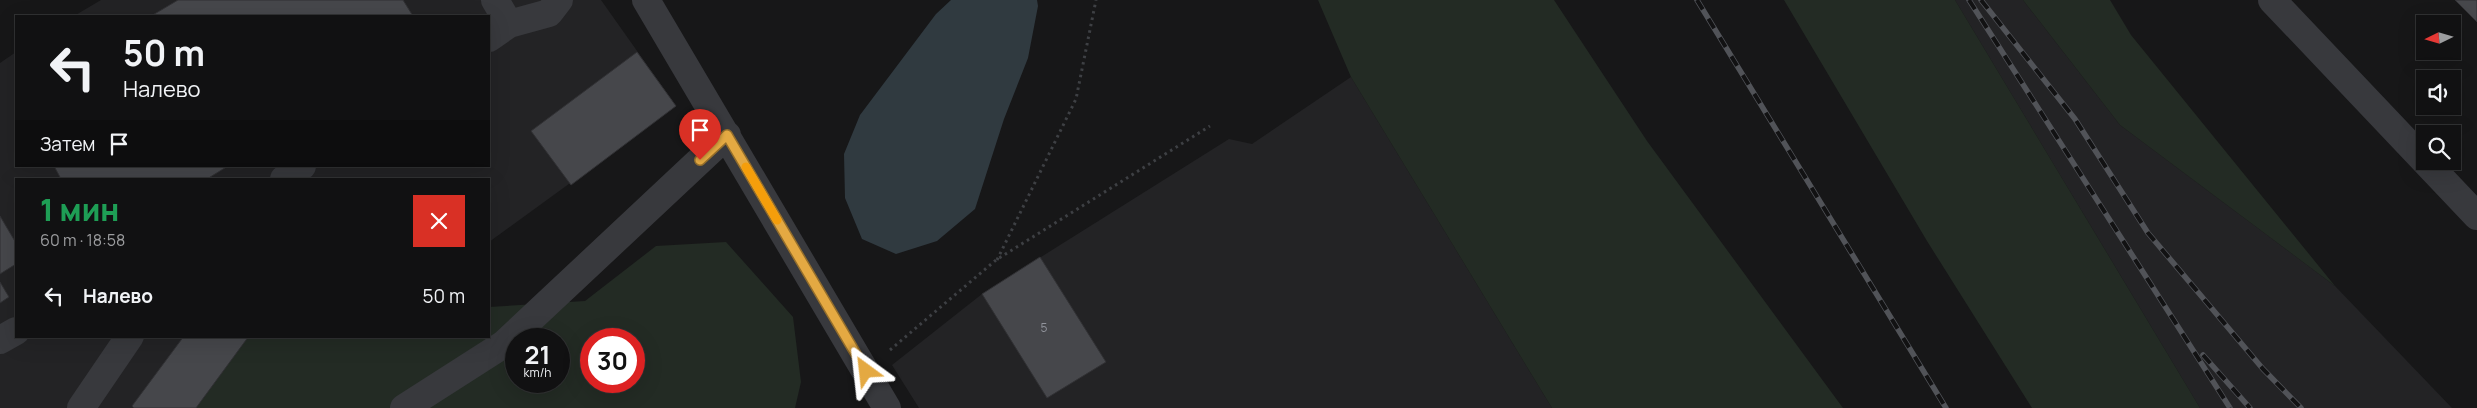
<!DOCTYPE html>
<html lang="ru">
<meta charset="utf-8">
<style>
body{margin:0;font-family:Manrope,sans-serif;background:#1e1f20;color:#f1f3f6;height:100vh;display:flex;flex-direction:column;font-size:19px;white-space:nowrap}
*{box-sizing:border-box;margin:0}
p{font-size:16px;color:#9c9d9f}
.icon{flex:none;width:28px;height:28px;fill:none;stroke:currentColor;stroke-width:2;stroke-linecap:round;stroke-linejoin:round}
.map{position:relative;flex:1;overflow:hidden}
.details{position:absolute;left:15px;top:178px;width:475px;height:160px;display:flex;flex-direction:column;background:#111112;border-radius:0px;box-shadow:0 5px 20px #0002,0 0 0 1px #303132}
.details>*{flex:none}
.guide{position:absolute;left:15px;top:15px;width:475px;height:152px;border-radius:0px;box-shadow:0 5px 20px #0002,0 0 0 1px #303132;background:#111112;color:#f1f3f6;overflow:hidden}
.needle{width:32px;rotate:265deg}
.controls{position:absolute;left:2416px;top:15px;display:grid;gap:10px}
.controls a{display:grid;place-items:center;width:45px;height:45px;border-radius:0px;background:#111112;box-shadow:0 5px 20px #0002,0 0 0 1px #303132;font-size:25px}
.speed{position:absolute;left:505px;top:328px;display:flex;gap:10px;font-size:25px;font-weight:700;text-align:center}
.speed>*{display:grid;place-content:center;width:65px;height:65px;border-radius:50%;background:#111112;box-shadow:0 5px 20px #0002,0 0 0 1px #303132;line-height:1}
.speed small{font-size:12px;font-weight:400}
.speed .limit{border:8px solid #d22;background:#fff;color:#111}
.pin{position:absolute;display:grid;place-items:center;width:42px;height:42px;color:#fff;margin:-51px -21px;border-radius:50% 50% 50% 0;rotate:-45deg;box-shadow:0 0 5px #0007}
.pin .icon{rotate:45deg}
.me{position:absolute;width:55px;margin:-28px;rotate:330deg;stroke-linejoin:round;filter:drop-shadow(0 0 4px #0008)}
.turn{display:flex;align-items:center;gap:18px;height:105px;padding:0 25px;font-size:22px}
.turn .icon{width:65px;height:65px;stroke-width:2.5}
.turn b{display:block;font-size:35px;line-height:42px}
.then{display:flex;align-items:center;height:48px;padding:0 25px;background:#0003;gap:10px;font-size:19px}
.round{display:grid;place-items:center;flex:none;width:52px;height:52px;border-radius:0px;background:#1e1f20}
.head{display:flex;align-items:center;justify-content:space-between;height:85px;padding:0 25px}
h1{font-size:30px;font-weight:800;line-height:38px;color:#1e9e55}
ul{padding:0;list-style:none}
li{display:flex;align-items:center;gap:15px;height:65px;padding:0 25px}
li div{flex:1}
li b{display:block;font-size:19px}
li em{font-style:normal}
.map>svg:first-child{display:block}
</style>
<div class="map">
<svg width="2477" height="408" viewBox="0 0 2477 408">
<rect width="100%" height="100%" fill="#171718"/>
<path fill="#232325" d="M101,0H601L676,106L489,242V179H16V336H249L196,408H0V63L16,52V166H489V16H74Z
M1955,0H2023L2120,125L2335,286L2452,408H2200Z
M1351,77L1552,408H919L892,365L982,294L1229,139L1252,144Z"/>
<path fill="#232b24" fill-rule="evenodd" d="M1318,0H1554L1647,141L1843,408H1552L1351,77Z
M1784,0H1955L2200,408H2032L1927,241Z
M2023,0H2110L2131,35L2335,286L2120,125Z
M726,242L793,317L801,382L795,408H196L249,336H489V307L585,301L656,246ZM516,339H559V381H516ZM591,339H634V381H591Z"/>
<path fill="#303a40" d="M951,0H1037L1038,6L1028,58L1004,119L975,209L937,241L896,254L862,239L845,198L844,154L860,115L936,14Z"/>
<path fill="#46474b" stroke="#313134" d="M178,0H403L413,16H151Z
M2455,0H2477V22Z
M637,52L676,106L571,185L531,131Z
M54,166H228L207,179H61Z
M0,216L16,243V264L0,274Z
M1040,257L1106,362L1047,398L982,294Z
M0,282L9,297L0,303Z
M184,336H249L196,408H134L132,406Z"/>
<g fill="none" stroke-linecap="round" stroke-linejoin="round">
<path stroke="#3e4044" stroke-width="3" stroke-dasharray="2.5 4" stroke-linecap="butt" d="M997,260L1076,99L1096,0
M890,350L996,260L1210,126"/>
<path stroke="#38393d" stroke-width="28" d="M495,0L509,24L549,13L559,0
M646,0L887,408
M2272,0L2477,216
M489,38L509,24
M284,179L302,166
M0,340L16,331
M81,408L130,336
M404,408L504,344L727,135"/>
<g stroke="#515358" stroke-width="5.5">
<path id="rail" d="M1697,0L1946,408
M1969,0L2230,408
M1981,0L2075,119L2148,233L2263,369L2301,408
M2203,355L2250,408"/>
</g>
<use href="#rail" stroke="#121213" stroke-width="4" stroke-dasharray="11" stroke-linecap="butt"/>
</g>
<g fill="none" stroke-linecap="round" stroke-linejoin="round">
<g stroke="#946e2b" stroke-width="12">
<path id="route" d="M700,160L727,135L866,371"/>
</g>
<use href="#route" stroke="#e4a942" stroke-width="9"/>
<path stroke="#f59e0b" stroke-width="9" d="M746,167L777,220"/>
</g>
<g text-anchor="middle" stroke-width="4" stroke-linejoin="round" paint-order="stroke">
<g font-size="12" fill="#91949c">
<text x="1044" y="332">5</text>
</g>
</g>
</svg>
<div class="controls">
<a><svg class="needle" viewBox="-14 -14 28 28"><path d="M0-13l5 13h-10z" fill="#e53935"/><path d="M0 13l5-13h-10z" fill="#9c9d9f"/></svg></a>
<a><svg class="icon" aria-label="sound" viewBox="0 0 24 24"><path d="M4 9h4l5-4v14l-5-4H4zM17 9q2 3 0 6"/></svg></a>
<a><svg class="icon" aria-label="search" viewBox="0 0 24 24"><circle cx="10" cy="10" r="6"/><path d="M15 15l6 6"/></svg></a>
</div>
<div class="speed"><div>21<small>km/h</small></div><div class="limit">30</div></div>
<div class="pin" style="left:700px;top:160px;background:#d93025"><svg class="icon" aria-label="arrive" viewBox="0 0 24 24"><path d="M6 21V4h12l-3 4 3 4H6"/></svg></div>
<svg class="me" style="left:866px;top:371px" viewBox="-20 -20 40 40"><path d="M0-17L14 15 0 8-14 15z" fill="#e4a942" stroke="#fff" stroke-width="4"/></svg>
<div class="guide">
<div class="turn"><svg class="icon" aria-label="left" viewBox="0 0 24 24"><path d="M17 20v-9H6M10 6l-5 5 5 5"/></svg><div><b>50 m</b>Налево</div></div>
<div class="then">Затем<svg class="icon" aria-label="arrive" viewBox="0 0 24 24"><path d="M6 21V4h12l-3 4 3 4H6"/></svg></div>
</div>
<section class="details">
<div class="head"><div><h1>1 мин</h1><p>60 m · 18:58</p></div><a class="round" style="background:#d93025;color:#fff"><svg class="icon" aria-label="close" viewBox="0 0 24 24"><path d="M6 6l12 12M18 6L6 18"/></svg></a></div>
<ul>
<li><svg class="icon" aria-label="left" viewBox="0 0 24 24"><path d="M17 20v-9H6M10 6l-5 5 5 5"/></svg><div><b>Налево</b></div><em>50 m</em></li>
</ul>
</section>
</div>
